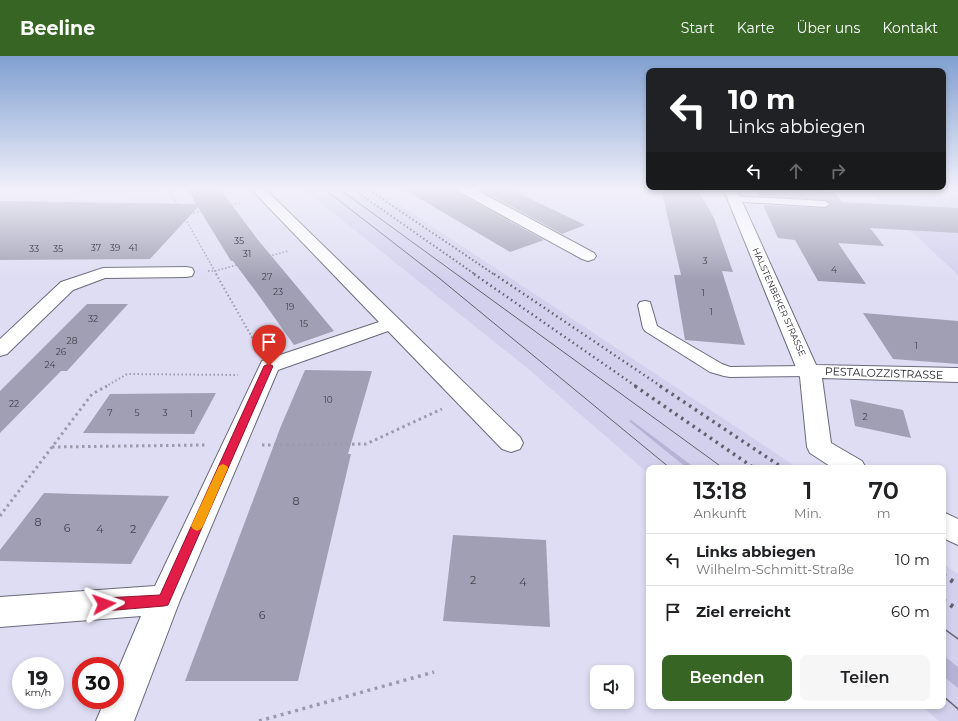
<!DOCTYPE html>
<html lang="de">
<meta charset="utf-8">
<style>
body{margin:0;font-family:Montserrat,sans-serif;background:#f6f6f6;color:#202124;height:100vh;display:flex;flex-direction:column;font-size:15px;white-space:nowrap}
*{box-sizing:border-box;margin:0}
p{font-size:13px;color:#757577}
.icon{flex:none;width:22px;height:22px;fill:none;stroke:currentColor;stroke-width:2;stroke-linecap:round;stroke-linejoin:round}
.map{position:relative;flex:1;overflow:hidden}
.drawer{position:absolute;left:646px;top:409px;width:300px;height:244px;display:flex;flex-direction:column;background:#fff;border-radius:8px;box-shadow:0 2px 6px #0003}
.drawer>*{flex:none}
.hud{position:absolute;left:646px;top:12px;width:300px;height:122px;border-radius:8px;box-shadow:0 2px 6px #0003;background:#202124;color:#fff;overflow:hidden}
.controls{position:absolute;left:590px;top:609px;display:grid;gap:8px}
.controls a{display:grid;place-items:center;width:44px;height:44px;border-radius:8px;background:#fff;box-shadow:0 2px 6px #0003;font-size:20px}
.speed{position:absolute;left:12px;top:601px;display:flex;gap:8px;font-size:20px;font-weight:700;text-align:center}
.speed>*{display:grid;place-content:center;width:52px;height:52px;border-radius:50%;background:#fff;box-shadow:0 2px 6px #0003;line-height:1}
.speed small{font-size:10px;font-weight:400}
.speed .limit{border:6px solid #d22;background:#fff;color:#111}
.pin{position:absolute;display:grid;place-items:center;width:34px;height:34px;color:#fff;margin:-41px -17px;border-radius:50% 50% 50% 0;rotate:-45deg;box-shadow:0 0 4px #0007}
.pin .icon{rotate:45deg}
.me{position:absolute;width:44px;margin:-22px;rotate:86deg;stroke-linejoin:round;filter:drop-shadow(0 0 3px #0008)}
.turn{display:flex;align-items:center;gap:14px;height:84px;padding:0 16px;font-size:18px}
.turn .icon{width:52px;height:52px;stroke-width:2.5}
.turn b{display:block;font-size:28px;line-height:34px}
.lanes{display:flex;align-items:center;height:38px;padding:0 16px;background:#0003;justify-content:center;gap:20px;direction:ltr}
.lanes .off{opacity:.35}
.eta{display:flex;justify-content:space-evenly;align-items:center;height:68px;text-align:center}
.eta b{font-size:24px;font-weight:600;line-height:28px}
.action{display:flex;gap:8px;margin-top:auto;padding:8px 16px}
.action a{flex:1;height:46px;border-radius:8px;background:#366524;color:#fff;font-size:16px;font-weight:600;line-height:46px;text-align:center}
.action a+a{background:#f6f6f6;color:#202124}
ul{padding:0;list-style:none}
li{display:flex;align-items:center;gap:12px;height:52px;padding:0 16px;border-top:1px solid #e0e0e0}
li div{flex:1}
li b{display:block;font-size:15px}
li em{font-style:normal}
header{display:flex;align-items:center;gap:24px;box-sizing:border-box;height:56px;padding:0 20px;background:#366524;color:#fff}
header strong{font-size:19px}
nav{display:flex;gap:22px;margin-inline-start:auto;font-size:14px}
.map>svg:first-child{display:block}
</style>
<header>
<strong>Beeline</strong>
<nav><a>Start</a><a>Karte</a><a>Über uns</a><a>Kontakt</a></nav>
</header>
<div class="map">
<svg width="958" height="665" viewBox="0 0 958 665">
<rect width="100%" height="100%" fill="#dfddf3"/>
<path fill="#d2d0ed" d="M302,132H374L798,412H649V418L526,311Z
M865,132H958V219Z
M943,508L958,518V665H939L921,650H943Z"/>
<path fill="#b5b2d5" d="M84,132H156L158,136L77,137Z
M631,364L695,412H687L629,365Z
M943,599L958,611V632L943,620Z"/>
<path fill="#a09fb3" d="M188,132H219L258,184L334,275L294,289L257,237L233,205H231L198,151L150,203L0,204V145L196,148Z
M402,132H456L457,136L544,184L510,196Z
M477,132H508L585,169L562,178Z
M661,132H697L714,162L733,216L722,215L745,289L685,284L674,219H681Z
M755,132L834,136L842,146L958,152V177L870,172L884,190L838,187L866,228L818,225L795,184L778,182L763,149L825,152L831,147L825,144L759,140Z
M87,248H128L67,315H61L0,377V335Z
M863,257L958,265V308L893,303Z
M305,314L372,315L348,398H351L298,625H185L281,370Z
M216,337L194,378L83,377L110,338Z
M850,343L903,354L911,382L855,370Z
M44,437L75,438L169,440L131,508L0,505V494Z
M453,479L546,484L550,571L443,565Z"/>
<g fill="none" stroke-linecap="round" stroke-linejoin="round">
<g stroke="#6a697b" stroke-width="2">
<path id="lane" d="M733,140L825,145L830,148L825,151L729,145L728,143Z
M645,245L650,246L657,270L722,308L730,311L809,310L815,311L817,315L815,319L809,320L730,321L724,320L710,316L645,275L643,272L638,249L640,246Z"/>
</g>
<g stroke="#6a697b" stroke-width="2">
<path id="street" d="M250,132H264L520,381L523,387L520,393L511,396L502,393L388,275L278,314L180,544L134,665H96L105,644H115V621L141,560L0,571V541L155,530L262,305L379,266Z
M457,132H473L594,197L596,200L594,203L588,205L582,203L458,135Z
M723,132H736L816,309L958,312V326L822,322L831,387L862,405L866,412H833L810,397L807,391L800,321Z
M186,211L192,212L194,216L192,220L186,221L105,222L73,234L7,298L0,300V283L61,226L103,212Z
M943,456L958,463V489L943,482Z"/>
</g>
<path stroke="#9c9bac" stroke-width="1.5" stroke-dasharray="1.5 2" stroke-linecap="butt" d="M168,132L217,219
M51,167L151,166L241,147
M208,215H215L288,195"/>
<path stroke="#9c9bac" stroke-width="2" stroke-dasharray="1.5 2.5" stroke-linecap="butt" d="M216,218L257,290
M105,331L127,318L238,319"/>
<path stroke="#9c9bac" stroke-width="3" stroke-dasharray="2.5 3.5" stroke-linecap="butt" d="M262,389L366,388L442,353
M52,391L205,389
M0,460L92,338L107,330"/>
<path stroke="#9c9bac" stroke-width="3.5" stroke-dasharray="3 4.5" stroke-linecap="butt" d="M259,665L434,616"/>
<use href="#lane" fill="#fff" fill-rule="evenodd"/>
<use href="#street" fill="#fff" fill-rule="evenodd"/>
<path stroke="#61616d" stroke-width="1" d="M323,132L439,222L670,412
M338,132L723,412"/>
<path stroke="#61616d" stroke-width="1.5" d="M943,572L958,583
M943,640L958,653"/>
<path stroke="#61616d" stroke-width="2" stroke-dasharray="1.5 2.5" stroke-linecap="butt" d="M351,132L476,219
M366,132L495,219"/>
<path stroke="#61616d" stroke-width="2.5" stroke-dasharray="1.5 3.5" stroke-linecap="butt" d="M474,218L637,331
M494,218L662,331"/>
<path stroke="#61616d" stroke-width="3.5" stroke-dasharray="2.5 4.5" stroke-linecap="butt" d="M635,330L754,412
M660,330L783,412"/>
<path stroke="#61616d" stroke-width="4.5" stroke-dasharray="3 6" stroke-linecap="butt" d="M943,519L958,529
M943,544L958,554"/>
</g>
<linearGradient id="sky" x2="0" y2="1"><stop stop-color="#80a0d1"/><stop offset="0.59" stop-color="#f1f0fa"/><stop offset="1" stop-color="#f1f0fa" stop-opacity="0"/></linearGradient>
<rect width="958" height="225" fill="url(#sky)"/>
<path fill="#e11d48" stroke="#92132f" d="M269,308L273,310L168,549L164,550L104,555L100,553L98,548L100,544L104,542L160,539L264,310Z"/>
<path fill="#f59e0b" d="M223,408L227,410L228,412L203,470L201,473L197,475L193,473L191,470L218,412L219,410Z"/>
<g text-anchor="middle" stroke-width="3.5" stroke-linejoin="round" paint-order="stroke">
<g font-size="9" fill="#42424d">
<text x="239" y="188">35</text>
<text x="96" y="195">37</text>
<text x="115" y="195">39</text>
<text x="133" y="195">41</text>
<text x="34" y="196">33</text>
<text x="58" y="196">35</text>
<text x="247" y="201">31</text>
<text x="705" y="208">3</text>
<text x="834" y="217">4</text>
<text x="267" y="224">27</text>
<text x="278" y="239">23</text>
<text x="703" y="240">1</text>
<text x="290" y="254">19</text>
<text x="711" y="259">1</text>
<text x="93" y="266">32</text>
<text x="304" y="271">15</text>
<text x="72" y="288">28</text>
<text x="916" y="293">1</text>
<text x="61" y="299">26</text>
<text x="50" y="312">24</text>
<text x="328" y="347">10</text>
<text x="14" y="351">22</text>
<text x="110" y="360">7</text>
<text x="137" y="360">5</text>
<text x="165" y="360">3</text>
<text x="191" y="361">1</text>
<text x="865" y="364">2</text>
</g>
<g font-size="9" fill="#23232b" stroke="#fff">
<text transform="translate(779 246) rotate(66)" y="3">HALSTENBEKER STRASSE</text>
</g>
<g font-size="11" fill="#23232b" stroke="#fff">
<text transform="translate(884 317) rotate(2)" y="4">PESTALOZZISTRASSE</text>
</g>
<g font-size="11" fill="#42424d">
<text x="296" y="449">8</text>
<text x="38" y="470">8</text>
<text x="67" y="476">6</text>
<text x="100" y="477">4</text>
<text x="133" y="477">2</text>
<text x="473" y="528">2</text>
<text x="523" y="530">4</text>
<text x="262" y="563">6</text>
</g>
</g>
</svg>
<div class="controls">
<a><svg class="icon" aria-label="sound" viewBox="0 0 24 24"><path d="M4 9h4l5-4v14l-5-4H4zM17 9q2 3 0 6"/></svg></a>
</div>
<div class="speed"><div>19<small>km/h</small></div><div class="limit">30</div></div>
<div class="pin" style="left:269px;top:310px;background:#d93025"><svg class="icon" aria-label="arrive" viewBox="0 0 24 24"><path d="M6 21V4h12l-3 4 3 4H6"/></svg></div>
<svg class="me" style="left:104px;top:548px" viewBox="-20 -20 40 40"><path d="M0-17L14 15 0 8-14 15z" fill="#e11d48" stroke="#fff" stroke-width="4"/></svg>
<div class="hud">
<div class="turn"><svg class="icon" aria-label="left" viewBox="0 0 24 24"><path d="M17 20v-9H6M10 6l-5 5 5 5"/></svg><div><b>10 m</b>Links abbiegen</div></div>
<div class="lanes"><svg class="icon" aria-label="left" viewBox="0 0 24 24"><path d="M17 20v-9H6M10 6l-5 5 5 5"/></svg><svg class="icon off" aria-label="ahead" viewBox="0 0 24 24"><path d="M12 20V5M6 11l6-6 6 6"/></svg><svg class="icon off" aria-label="right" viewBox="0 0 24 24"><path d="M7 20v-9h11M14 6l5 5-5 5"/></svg></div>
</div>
<section class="drawer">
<div class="eta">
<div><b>13:18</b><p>Ankunft</p></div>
<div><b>1</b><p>Min.</p></div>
<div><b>70</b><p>m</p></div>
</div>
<ul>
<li><svg class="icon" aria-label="left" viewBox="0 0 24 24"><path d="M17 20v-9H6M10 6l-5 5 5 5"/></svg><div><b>Links abbiegen</b><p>Wilhelm-Schmitt-Straße</p></div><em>10 m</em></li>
<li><svg class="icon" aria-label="arrive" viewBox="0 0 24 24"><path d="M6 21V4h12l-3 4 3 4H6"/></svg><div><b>Ziel erreicht</b></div><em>60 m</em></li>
</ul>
<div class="action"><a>Beenden</a><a>Teilen</a></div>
</section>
</div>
